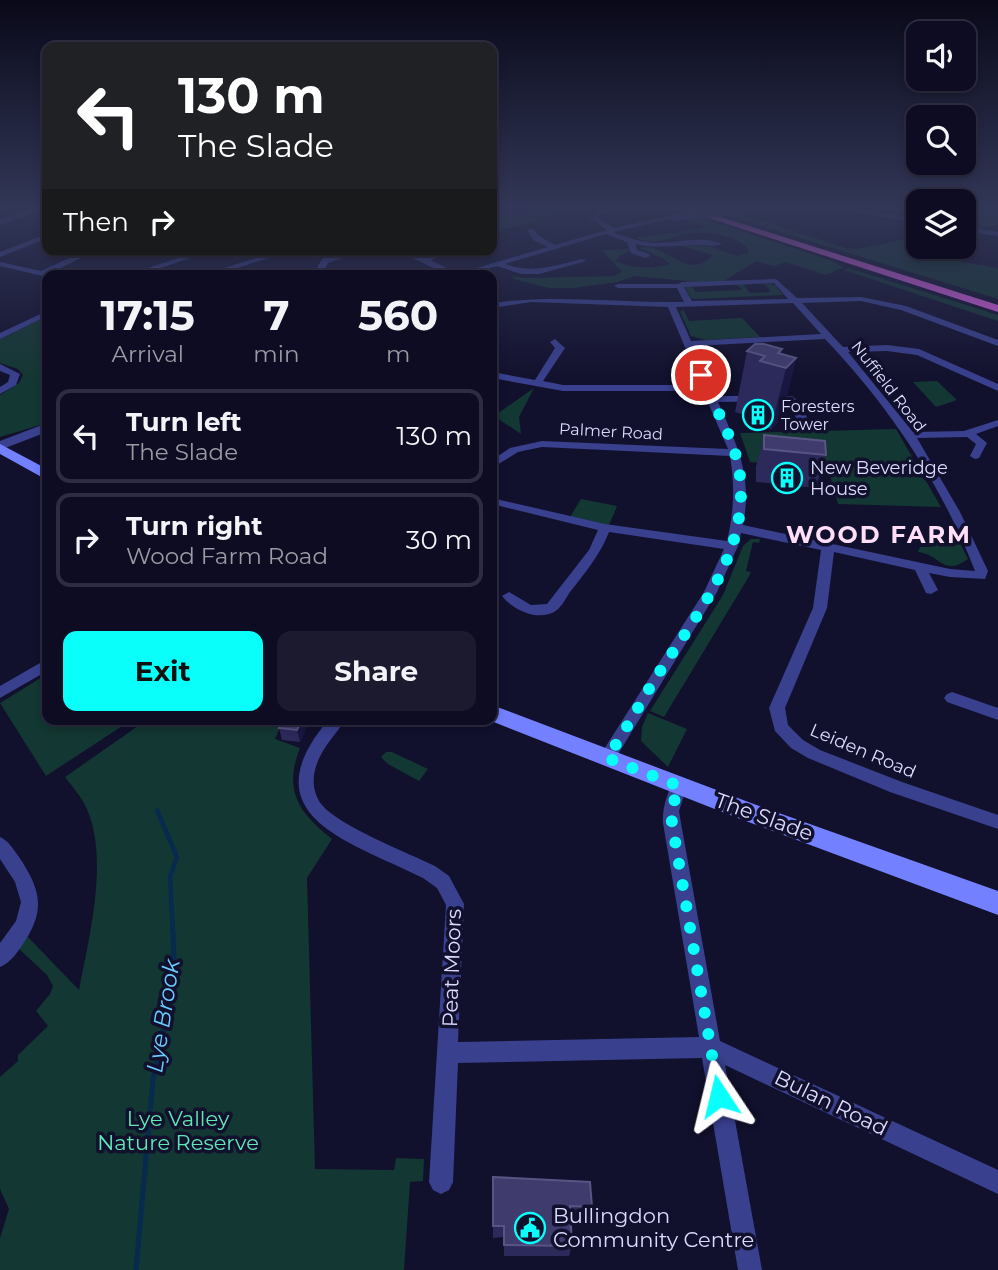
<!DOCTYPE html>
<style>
body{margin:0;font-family:Montserrat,sans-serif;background:#1b1a2f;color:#f1f3f6;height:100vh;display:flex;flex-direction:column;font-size:26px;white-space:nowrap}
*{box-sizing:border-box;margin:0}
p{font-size:23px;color:#9a9ba5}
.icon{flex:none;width:38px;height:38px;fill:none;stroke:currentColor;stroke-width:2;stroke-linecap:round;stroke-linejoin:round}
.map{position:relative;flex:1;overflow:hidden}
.side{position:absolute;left:42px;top:270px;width:455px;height:455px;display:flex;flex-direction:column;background:#0d0c22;border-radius:14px;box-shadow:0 4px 10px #0003,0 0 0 2px #2d2c40}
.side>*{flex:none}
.guide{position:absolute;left:42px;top:42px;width:455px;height:214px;border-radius:14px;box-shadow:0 4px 10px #0003,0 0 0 2px #2d2c40;background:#202124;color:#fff;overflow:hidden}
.controls{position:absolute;left:906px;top:21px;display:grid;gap:14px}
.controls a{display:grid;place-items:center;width:70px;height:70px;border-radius:14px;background:#0d0c22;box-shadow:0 4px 10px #0003,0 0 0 2px #2d2c40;font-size:35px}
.pin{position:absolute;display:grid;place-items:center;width:60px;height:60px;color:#fff;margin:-30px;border:4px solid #fff;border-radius:50%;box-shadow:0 2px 7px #0007}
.me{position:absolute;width:77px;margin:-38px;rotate:350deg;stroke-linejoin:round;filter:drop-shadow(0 0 5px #0008)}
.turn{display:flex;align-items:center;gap:24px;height:147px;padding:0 21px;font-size:32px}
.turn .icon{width:91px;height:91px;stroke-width:2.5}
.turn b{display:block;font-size:49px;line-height:60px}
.then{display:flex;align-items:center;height:66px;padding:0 21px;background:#0003;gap:14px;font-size:26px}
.eta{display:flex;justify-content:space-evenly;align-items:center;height:119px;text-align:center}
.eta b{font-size:42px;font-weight:700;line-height:49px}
.cta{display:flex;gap:14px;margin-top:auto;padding:14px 21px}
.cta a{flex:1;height:80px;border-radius:14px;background:#08fffa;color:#111;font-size:28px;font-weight:700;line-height:80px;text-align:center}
.cta a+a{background:#1b1a2f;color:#f1f3f6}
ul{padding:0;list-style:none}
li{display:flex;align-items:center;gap:21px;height:94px;margin:0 14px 10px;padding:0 7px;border:4px solid #2d2c40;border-radius:14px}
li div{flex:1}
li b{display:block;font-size:26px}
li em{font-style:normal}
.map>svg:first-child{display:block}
</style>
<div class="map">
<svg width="998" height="1270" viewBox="0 0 998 1270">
<rect width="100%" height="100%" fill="#11102d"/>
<path fill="#133732" d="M492,206H562L550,217L492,232Z
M664,206L844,265L831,262L844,267L826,275L786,262L774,266L756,261L724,281L698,282L635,276L617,282L574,288H549L514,279L512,276L526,278L614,276L622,272L602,250L633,249L619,256L616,261C631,269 653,269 670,264L664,259L640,248C665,241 688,283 713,255L679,245L709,246L737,256L748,253V249C736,234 704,230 685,234C668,238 655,246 636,238L707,228L699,223L683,219L694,216Z
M964,206H998V225L985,227L980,231L964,229Z
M739,213L845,248L857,249L917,237L919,247H922L927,256L998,268V299L722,214Z
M848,268L998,315V321L844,270Z
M764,283L775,285L783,295L695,299L691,298L685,287L692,286L696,292L740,290L742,289L736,284H743L750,293L771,292Z
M683,309L689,321L742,318L760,337L705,340L691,336L680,312Z
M47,316V423L0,437V395L19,383L23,375L18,369L0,363V339Z
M937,381L938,382L957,400L936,407L913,382Z
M534,388L519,417L521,434L494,416Z
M896,429L941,507L838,504L828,469L750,462L740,433Z
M581,499L617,506L609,525L570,517Z
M942,537L958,539L968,559C943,577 941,555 918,552L920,547H932L931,543L945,544Z
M751,539H760L759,543L753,542L746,571L751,572L748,578L664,717L650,711L723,595L743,546Z
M47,674V719H133L46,776L0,703Z
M648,713L687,729L668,767L641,741L642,727Z
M148,719H284L275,739L300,748C283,791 299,813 332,839L307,878L315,1169L394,1170L396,1158L424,1159L423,1181L410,1182L404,1270H0V1238L9,1209L0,1189V1077L18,1061V1055L48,1026L36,1011L50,994L53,986L47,975L18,948L27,936L79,990C89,937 111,854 84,803C79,794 71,785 65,777Z
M386,752H392L428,769L419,781L388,764L381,757Z"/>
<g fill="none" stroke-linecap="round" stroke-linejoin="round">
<path stroke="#082a4e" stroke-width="4.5" d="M157,810L177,857L170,877L173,935"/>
<path stroke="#082a4e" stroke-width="5" d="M136,1270L153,1079L168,1013L174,967L173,933"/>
<path stroke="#2f2f4c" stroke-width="10" stroke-dasharray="10 5" stroke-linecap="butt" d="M927,535H942"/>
<path fill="#39408e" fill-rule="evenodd" d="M942,532L959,533L964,536L959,539L939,537L937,535Z"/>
<path fill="#39408e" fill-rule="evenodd" d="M611,206L617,207L597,217L614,228L675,215L678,217L613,232C627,238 641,242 656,243C677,243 703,235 722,244C715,247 707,245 699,245C678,245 657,249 635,244L637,250L649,254L650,256L646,258L631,253L627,242L606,234L505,264C533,274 554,266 582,259L586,261L539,274H521L497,266L466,275H453L548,247L533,240L527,229H533L539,236L555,245L607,230L589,217Z
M798,206H840L919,219V223L830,208L733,213L730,211L733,209Z
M964,227L998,232V236L964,231Z
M47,234V238L0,257V252Z
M87,250H98L50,273L53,275H47V277L0,266V262L41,271Z
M202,250H214L140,275L130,274Z
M281,250H294L215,275H202Z
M352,250H365L328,263L321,275H313L322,259Z
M428,250H436L438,256L429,262H423V258L430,255Z
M776,279L797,298L861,297L906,306L998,340V346L901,310L861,301L802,303L843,347L887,345L919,349L998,384V391L917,355L887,351L848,352L913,432L964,431L998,420V426L976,434L987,443L979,458L975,459L970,456L976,444L967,437L917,438L960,512L988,571L985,579L950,577L929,573L938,590L931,594L926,593L915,570L834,552L827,608L785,708L788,725L803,740L820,750L902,782L998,815V829L890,792L808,758L791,748L775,731L769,708L813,608L821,550L741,533L738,546L717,592L620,751C615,760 612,766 601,762L599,758L601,754L704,592L724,549L609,532C600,555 585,573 570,592C566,598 562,606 557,610C540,623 513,610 502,596L509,592L531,605L547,604L589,550L598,530L492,504V498L605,524L727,541C734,512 735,486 730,456L542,447L518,452L492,468V460L510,448L542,441L728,449L703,391H563L492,378V372L535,380L555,348L550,342L555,339L565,348L543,381L563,385H701L668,307L531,302L492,308V303C555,294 619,303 684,302L677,288H618L614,286L618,284H678L682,282ZM774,283L788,299L692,301L684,287ZM793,303L821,334L691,341L676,307ZM825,339C889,406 942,485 975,571L950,569L743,525C753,476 737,445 718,402L786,401L805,432L809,433L814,430L798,401L792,396H715L693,346Z
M47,311V316L0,339V333Z
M0,364L20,374L16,385L0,394V387L8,382L10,375L0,371Z
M47,659V671L0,698V686Z
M952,692L998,708V720L947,702L944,698L947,694Z
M329,719H346C335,736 320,749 315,770C312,782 314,795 322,805C339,826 408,853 435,866L449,876L464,904L458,1042L699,1037L663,823C662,808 667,795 673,781L679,779L685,781L687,786L679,811L681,823L720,1041L998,1170V1194L725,1065L762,1270H738L702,1058L458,1063L453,1182L449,1190L441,1194L433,1190L429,1182L446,905L437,888L423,878C349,841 247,816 329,719Z
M0,837C9,841 13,849 19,857C41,890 46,910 23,944C17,953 10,963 0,967V943L16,921L21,902L15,882L0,859Z"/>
<path fill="#39408e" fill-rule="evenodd" d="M38,206H47V208L0,225V219Z
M396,250H408L462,275H448Z
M47,423V432L0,450V441Z"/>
<path fill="#7380ff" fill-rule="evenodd" d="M0,444L47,469V480L0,454Z
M492,705L751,803L998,891V915L735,817L486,719H492Z"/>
<path fill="#d85dde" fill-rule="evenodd" d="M672,206H686L998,305V312Z"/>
<path stroke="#39408e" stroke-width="8" d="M675,217L733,211"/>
</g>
<path fill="#2c295b" d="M496,206H537L513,218L496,215Z
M782,349L781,354L796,358L781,419L771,429L747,422L749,416L735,412L747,351Z
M764,435L826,455L816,488L756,482V467Z
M310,719L300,742L282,740L279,728Z
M493,1177L592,1207L589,1219L570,1218L572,1246L569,1256H504V1237L493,1238Z"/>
<path fill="#191741" d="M513,206H537L513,218Z
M796,358L781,419L771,429L786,368Z
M302,719H310L300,742L297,730Z"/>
<path fill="#3f3c6d" stroke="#585584" stroke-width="2" d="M755,344H764L782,349L778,353L796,358L786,368L760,361L765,356L747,351Z
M764,435L825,441L826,455L764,449Z
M283,719H302L297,730L279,728Z
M493,1177L590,1182L592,1207L570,1206L572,1246L504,1245V1226H493Z"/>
<linearGradient id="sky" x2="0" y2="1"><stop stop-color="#090919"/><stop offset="0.54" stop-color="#323757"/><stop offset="1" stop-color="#323757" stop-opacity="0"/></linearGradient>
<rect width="998" height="384" fill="url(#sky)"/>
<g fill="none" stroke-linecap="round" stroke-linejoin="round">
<path stroke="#08fffa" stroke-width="12" stroke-dasharray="0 21.6" d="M701,375C714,406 733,436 739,469C752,549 697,614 657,676C640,703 625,732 607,758L679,786L671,811L672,823L719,1096"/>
</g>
<defs>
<g id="building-ring" transform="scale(1.575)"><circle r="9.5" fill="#11102d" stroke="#08fffa" stroke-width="1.5"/><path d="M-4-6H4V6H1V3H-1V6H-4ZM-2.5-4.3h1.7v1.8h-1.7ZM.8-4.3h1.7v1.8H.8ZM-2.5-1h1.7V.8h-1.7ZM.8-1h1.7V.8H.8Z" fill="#08fffa"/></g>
<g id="civic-ring" transform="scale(1.575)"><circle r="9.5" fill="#11102d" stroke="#08fffa" stroke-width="1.5"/><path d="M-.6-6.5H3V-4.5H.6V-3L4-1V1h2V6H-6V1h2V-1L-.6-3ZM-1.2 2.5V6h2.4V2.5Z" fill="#08fffa"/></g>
</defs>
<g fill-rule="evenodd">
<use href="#building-ring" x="758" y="415"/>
<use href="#building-ring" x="787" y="478"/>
<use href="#civic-ring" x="530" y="1228"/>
</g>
<g text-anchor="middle" stroke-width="7" stroke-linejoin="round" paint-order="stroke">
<g font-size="16" fill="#dcdcff" stroke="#11102d">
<text transform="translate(889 386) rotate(52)" y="6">Nuffield Road</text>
<text transform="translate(611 431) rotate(3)" y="6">Palmer Road</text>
</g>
<g font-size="16" fill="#dcdcff" stroke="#11102d" text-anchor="start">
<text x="781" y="412">Foresters<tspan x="781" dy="18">Tower</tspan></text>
</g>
<g font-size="18" fill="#dcdcff" stroke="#11102d" text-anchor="start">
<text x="810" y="474">New Beveridge<tspan x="810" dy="21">House</tspan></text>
</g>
<g font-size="18" fill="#dcdcff" stroke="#11102d">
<text transform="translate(863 751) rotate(23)" y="6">Leiden Road</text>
</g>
<g font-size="21" fill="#dcdcff" stroke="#11102d">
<text transform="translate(764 817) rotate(20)" y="7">The Slade</text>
<text transform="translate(452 968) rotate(-88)" y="7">Peat Moors</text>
<text transform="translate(831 1103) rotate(26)" y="7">Bulan Road</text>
</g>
<g font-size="21" fill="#60e7b5" stroke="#11102d">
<text x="178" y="1126">Lye Valley<tspan x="178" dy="24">Nature Reserve</tspan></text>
</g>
<g font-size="21" fill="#dcdcff" stroke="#11102d" text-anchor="start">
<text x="553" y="1223">Bullingdon<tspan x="553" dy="24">Community Centre</tspan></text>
</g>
<g font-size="23" font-style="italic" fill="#6accff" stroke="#11102d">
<text transform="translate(163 1016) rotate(-81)" y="8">Lye Brook</text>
</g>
<g font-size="24" font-weight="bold" letter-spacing="2" fill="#ffdef7" stroke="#11102d">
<text x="879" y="543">WOOD FARM</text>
</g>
</g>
</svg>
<div class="controls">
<a><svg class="icon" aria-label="sound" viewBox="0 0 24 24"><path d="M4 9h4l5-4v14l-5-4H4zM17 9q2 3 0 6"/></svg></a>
<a><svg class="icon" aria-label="search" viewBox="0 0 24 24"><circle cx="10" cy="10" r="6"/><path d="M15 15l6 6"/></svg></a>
<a><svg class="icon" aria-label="layers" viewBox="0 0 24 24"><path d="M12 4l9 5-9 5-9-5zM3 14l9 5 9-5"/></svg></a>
</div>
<div class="pin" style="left:701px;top:375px;background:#d93025"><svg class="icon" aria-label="arrive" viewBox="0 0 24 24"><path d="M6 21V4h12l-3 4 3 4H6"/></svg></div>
<svg class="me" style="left:719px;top:1096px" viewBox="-20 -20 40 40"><path d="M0-17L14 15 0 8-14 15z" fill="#08fffa" stroke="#fff" stroke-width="4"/></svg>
<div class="guide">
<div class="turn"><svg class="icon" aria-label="left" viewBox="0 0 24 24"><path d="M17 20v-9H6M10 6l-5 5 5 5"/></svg><div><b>130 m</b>The Slade</div></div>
<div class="then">Then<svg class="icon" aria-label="right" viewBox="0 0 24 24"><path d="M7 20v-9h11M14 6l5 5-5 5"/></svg></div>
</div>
<section class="side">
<div class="eta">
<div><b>17:15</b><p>Arrival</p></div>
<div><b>7</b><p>min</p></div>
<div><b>560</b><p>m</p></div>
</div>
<ul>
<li><svg class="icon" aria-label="left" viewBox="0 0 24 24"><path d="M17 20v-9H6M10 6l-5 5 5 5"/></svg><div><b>Turn left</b><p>The Slade</p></div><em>130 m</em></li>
<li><svg class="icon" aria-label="right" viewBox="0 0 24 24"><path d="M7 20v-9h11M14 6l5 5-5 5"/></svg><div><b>Turn right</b><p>Wood Farm Road</p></div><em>30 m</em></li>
</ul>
<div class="cta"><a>Exit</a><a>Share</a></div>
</section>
</div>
